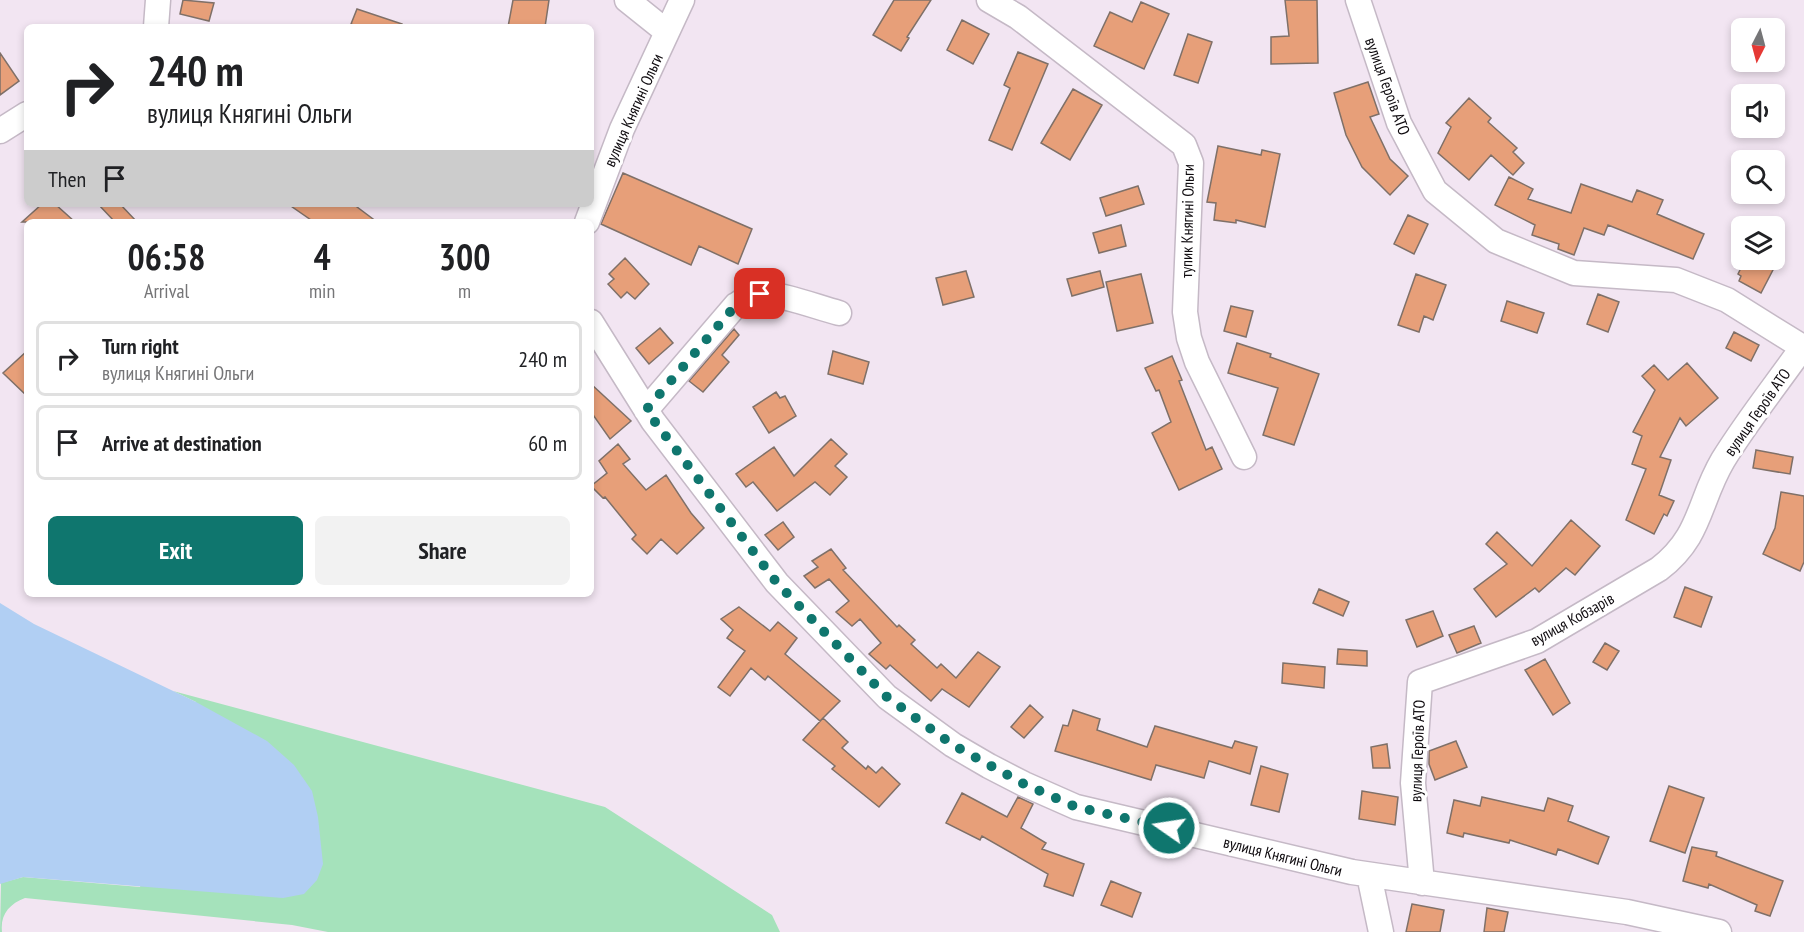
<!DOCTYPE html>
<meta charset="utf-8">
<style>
body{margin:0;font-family:"PT Sans Narrow",sans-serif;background:#f2f2f2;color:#202124;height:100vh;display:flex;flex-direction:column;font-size:22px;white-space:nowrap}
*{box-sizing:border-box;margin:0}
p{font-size:20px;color:#757577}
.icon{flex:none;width:33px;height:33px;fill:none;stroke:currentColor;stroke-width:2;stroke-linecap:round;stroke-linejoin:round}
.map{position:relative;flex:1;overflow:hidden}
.panel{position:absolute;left:24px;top:219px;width:570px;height:378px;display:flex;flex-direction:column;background:#fff;border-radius:9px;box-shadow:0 3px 9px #0003}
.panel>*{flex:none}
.hud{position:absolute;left:24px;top:24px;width:570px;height:183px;border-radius:9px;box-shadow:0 3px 9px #0003;background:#fff;color:#202124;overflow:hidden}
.needle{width:39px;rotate:186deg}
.tools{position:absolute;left:1731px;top:18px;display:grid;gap:12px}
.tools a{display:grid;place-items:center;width:54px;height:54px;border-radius:9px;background:#fff;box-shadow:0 3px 9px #0003;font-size:30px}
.pin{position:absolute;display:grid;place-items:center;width:51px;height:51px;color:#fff;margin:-26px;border-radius:12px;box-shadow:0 3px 9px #0006}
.me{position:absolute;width:66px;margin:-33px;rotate:283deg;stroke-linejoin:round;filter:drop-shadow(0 0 4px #0008)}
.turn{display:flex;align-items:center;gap:21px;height:126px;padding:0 24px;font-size:27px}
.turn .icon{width:78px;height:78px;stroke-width:2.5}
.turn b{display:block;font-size:42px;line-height:51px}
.then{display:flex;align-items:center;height:57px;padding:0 24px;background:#0003;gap:12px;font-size:22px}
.eta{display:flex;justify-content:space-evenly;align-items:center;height:102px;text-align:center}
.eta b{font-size:36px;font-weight:600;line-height:42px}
.primary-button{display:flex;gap:12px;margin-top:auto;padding:12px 24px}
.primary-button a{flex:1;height:69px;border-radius:9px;background:#0f766e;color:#fff;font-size:24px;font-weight:600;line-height:69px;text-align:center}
.primary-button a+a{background:#f2f2f2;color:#202124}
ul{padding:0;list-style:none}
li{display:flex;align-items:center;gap:18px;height:75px;margin:0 12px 9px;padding:0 12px;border:3px solid #e0e0e0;border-radius:9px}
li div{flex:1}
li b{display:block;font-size:22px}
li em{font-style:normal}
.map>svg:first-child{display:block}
</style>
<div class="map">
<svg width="1804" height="932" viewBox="0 0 1804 932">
<rect width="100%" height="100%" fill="#f2e5f2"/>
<path fill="#a5e2bb" d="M173,691L605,807L772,915L780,932H328L292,925L25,898C9,904 0,915 2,932H0L1,883L23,877L140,887L196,702Z"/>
<path fill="#b1cff3" d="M0,603L34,624L196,702L267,741L294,765L312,791L318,817L323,864L317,880L304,894L283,898L23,877L0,884Z"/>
<path fill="#e79f79" stroke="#7f7068" stroke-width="1.5" d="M183,0L214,3L209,21L180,14Z
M513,0H549L545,27H508Z
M894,0H931L907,37L909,38L901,51L873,35Z
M1285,0H1317L1318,63L1271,64V37L1289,36Z
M1141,2L1169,14L1144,69L1094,46L1110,12L1132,22Z
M357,9L402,24L401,27H360L351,24Z
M962,20L989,34L973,64L947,50Z
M1188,34L1212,42L1198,83L1174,75Z
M1018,52L1048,64L1012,150L989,140L1010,88L1004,85Z
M0,53L19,81L0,95Z
M1368,82L1379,114L1370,117L1390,159L1408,176L1390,195L1362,167L1346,135L1334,93Z
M1073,89L1102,105L1070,160L1041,143Z
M1469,98L1491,118L1488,122L1517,148L1513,152L1524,163L1513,175L1491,155L1469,180L1438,153L1451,127L1446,123Z
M1218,146L1261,155L1262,150L1280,154L1265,227L1236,220V223L1214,220L1216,203L1207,202Z
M623,173L752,229L738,264L699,246L691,265L601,224Z
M1509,177L1533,189L1528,199L1571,213L1581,184L1632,202L1637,190L1663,200L1657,214L1704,234L1693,259L1608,225L1604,235L1584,228L1574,255L1558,249L1559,244L1532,235L1535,225L1495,205Z
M1138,186L1144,204L1106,216L1100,198Z
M42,204H55L75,222H22Z
M98,204H120L137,222H115Z
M288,204H353L377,222H314Z
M1408,215L1428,224L1414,254L1394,244Z
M1121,225L1126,246L1099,253L1093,233Z
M625,258L649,284L635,299L627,292L621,298L608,284L614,279L609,274Z
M1745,260H1768L1776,264L1761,293L1739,281L1741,276L1738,274Z
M966,271L974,297L943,305L936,278Z
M1100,271L1104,287L1072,296L1067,279Z
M1141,274L1153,323L1117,331L1106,282Z
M1416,274L1446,285L1433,320L1424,316L1419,332L1398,325Z
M1598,294L1619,302L1608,332L1587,324Z
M1507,301L1544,313L1537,333L1501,321Z
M1231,306L1253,311L1246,337L1224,331Z
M660,328L673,343L649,364L636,348Z
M734,329L739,335L722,355L729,362L703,392L689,381Z
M1734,332L1759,345L1751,361L1726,348Z
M1237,343L1271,354L1270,357L1319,374L1294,445L1263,435L1278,388L1228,373Z
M27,351V396L3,373Z
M833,351L869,362L863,384L828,374Z
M1172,356L1182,380L1179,381L1206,450L1212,447L1222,469L1179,490L1152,433L1171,422L1159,390L1156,391L1145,368Z
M1687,363L1718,398L1686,426L1680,418L1660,457L1671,460L1659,495L1674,501L1667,516L1664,514L1654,534L1626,520L1646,469L1632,464L1642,436L1633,432L1655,390L1642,376L1654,365L1668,380Z
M591,384L631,421L610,439L591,412Z
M776,392L780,398L785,396L796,416L769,433L753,407Z
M831,439L847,454L835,466L847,477L830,495L815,482L777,511L753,482L746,487L736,474L774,447L794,476Z
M618,444L630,459L623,464L646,490L666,475L691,513L704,528L677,554L661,539L647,554L632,539L636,535L605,497L603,498L591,486L607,473L599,461Z
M1756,450L1793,457L1790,474L1753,468Z
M1781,492L1804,496V562L1800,571L1763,554L1775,528Z
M1571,520L1600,546L1575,575L1566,568L1539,592L1535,588L1496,617L1474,589L1507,564L1486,544L1497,532L1532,566Z
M783,522L794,537L778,550L765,535Z
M831,549L846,568L843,570L897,627L899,625L915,640L911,644L937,668L941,664L956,678L978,652L1000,667L969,707L942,689L931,701L890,665L886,669L869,654L881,643L860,619L852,626L836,612L849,601L829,579L815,588L804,576L818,567L812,561Z
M1685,587L1712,597L1701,627L1674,617Z
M1319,589L1349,602L1343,616L1313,603Z
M739,607L770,631L778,622L797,638L785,654L840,701L820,721L768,676L765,680L751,668L730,696L718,687L745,651L727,638L733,630L721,619Z
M1433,611L1443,636L1417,647L1406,620Z
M1474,626L1481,643L1457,653L1449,635Z
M1605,643L1619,651L1607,670L1593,662Z
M1338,649L1367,651V666L1337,664Z
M1545,659L1570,703L1553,715L1525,670Z
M1283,663L1325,667L1324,688L1282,683Z
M1030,705L1043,717L1024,738L1011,727Z
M1073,710L1100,719L1097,730L1147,747L1155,726L1232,748L1235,741L1257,747L1250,774L1209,761L1204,778L1156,765L1151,780L1055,751L1063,725L1068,726Z
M823,718L848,742L842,748L866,769L868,766L876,773L882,767L900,784L879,807L832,769L835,766L803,740Z
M1456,741L1467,767L1435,780L1429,764V751Z
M1387,744L1390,768H1373L1371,747Z
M1261,766L1288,774L1279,812L1251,805Z
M1669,786L1704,798L1685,853L1650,841Z
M1362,791L1398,797L1395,825L1359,819Z
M962,793L1007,817L1018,797L1033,804L1021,828L1046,843L1042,849L1084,864L1073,896L1044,886L1048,874L982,836L980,840L946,823Z
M1482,797L1544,811L1548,798L1573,806L1568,821L1609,837L1598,864L1558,849L1556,855L1510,840L1509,843L1464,833L1463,837L1447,833L1454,800L1480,806Z
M1692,847L1717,852L1716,856L1783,881L1770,916L1755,911L1757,905L1709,884L1708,888L1683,881Z
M1111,881L1141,893L1132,917L1101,905Z
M1412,904L1444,910L1440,932H1406Z
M1487,908L1508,912L1504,932H1484Z"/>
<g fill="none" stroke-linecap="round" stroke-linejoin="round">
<g stroke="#c5b9c6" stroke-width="27">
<path id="minor" d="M627,0L667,32
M989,0L1018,17L1184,145L1191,163L1185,312L1189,338L1197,362L1244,457
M1358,0L1399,123L1435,191L1496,241L1574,273L1676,280L1727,300L1804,348
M156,27L158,0
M0,131L27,114
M587,222L622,129L682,0
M591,322L653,421L777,583L887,697L953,745L989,766L1024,784L1076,807L1352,872L1627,912L1719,932
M646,410L736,305C744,300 752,294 761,294C784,294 816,307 839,313
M1369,875L1381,932
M1422,883L1413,783L1420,682L1537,641L1659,569C1702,536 1698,502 1723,460C1747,421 1776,385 1802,348"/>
</g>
<use href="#minor" stroke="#fff" stroke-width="24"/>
</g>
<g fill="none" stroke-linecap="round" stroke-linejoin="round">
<path stroke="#0f766e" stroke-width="10" stroke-dasharray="0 18" d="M760,294L748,297L736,305L646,410L777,583L887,697L953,745L1024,784L1076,807L1169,828"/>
</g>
<g text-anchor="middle" stroke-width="6" stroke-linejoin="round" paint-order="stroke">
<g font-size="16" fill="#0e0a0e" stroke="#fff">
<text transform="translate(1388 86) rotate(70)" y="6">вулиця Героїв АТО</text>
<text transform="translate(633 110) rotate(-66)" y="6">вулиця Княгині Ольги</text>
<text transform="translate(1187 221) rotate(-89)" y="6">тупик Княгині Ольги</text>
<text transform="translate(1757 412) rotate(-55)" y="6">вулиця Героїв АТО</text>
<text transform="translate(1572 619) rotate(-29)" y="6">вулиця Кобзарів</text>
<text transform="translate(1417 751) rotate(-88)" y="6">вулиця Героїв АТО</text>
<text transform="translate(1283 856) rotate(14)" y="6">вулиця Княгині Ольги</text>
</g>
</g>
</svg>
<div class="tools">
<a><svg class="needle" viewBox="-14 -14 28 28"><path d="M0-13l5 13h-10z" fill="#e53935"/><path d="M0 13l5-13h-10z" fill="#757577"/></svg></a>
<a><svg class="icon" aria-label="sound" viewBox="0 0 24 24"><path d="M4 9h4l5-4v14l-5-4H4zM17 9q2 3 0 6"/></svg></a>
<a><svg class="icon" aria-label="search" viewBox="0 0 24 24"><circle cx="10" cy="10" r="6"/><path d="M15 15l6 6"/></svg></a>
<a><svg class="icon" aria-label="layers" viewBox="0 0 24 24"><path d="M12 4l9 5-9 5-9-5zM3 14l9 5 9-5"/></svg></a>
</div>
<div class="pin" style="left:760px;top:294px;background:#d93025"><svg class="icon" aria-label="arrive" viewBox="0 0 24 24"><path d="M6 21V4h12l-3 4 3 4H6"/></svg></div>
<svg class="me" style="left:1169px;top:828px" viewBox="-20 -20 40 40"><circle r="17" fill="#0f766e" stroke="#fff" stroke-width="3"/><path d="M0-11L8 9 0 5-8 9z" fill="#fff"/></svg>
<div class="hud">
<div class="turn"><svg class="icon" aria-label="right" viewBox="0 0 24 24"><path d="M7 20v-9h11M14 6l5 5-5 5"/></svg><div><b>240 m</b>вулиця Княгині Ольги</div></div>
<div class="then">Then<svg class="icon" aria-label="arrive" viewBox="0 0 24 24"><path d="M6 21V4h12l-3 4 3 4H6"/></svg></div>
</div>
<section class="panel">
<div class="eta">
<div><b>06:58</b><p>Arrival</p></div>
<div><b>4</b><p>min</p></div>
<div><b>300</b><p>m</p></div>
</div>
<ul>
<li><svg class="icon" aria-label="right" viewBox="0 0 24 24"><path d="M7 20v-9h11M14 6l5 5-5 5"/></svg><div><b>Turn right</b><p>вулиця Княгині Ольги</p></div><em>240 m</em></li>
<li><svg class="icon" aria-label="arrive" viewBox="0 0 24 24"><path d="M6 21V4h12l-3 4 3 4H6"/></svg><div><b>Arrive at destination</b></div><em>60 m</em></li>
</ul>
<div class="primary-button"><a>Exit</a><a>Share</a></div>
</section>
</div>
